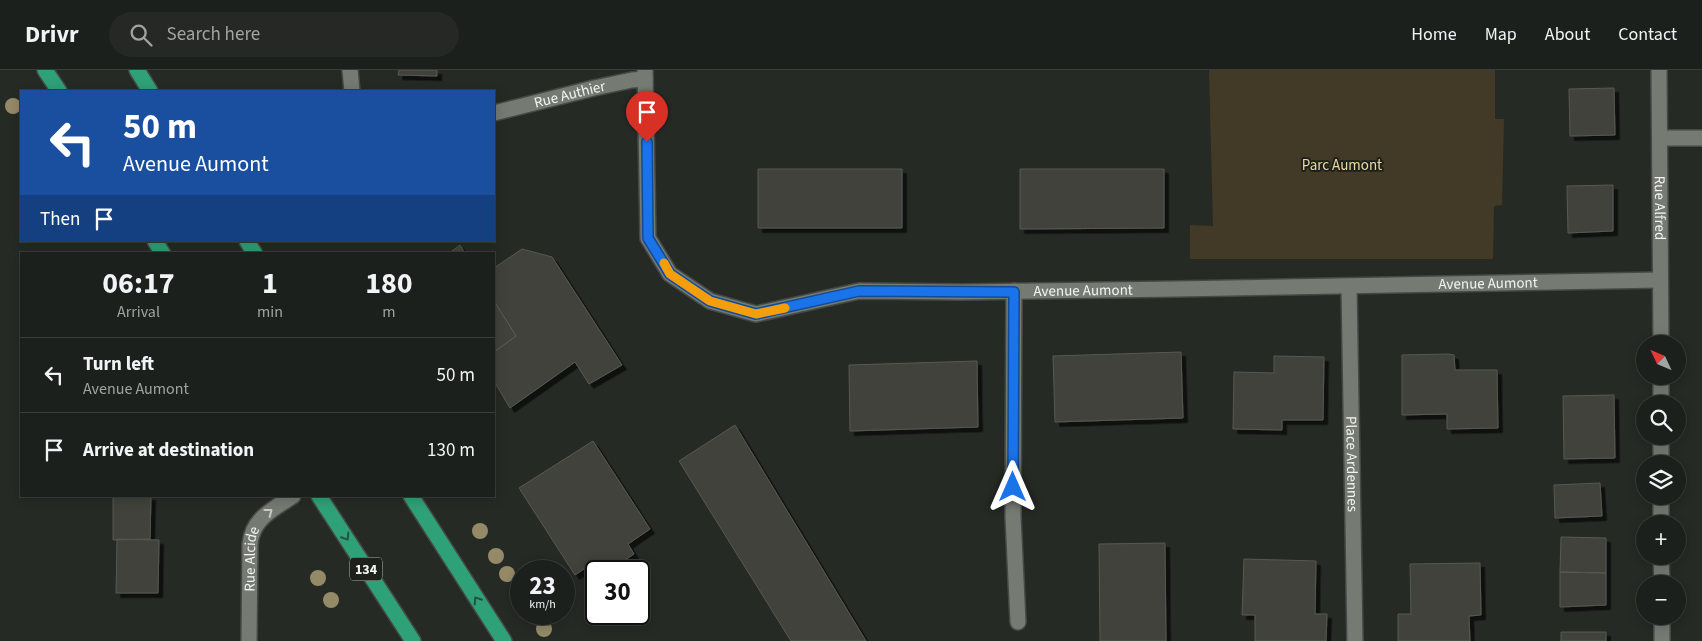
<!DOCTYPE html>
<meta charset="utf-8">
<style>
body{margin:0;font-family:"Source Sans 3",sans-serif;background:#252825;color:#f1f3f6;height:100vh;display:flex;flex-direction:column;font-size:19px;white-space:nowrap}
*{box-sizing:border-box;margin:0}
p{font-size:16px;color:#a0a3a3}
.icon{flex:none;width:28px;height:28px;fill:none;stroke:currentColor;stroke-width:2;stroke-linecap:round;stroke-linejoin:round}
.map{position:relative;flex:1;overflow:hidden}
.details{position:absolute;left:20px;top:182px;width:475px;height:245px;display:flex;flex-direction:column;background:#1c201c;border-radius:0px;box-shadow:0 2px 12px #0003,0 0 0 1px #3a3e3b}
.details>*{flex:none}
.top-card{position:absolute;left:20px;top:20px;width:475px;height:152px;border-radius:0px;box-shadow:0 2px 12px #0003,0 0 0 1px #3a3e3b;background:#1a4fa0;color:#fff;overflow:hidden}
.needle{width:32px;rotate:314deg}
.tools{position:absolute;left:1636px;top:265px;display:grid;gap:10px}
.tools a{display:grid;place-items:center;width:50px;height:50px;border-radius:50%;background:#1c201c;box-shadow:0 2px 12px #0003,0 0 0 1px #3a3e3b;font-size:25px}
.speed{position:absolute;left:510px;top:490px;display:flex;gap:10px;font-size:25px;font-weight:700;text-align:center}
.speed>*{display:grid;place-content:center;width:65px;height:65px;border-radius:50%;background:#1c201c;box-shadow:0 2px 12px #0003,0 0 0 1px #3a3e3b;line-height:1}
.speed small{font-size:12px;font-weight:400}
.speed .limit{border:2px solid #111;border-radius:8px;background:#fff;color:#111}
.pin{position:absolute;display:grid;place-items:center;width:42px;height:42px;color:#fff;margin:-51px -21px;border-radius:50% 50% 50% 0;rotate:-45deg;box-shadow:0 0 5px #0007}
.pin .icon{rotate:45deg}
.me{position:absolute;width:55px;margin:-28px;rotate:0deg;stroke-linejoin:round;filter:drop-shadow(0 0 4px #0008)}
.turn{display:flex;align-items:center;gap:18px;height:105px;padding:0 20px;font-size:22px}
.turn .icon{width:65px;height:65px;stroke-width:2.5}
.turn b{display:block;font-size:35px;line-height:42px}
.then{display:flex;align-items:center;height:48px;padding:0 20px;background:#0003;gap:10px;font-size:19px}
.eta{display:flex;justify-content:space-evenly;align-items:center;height:85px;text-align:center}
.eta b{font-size:30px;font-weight:700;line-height:35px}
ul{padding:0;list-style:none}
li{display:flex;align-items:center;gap:15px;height:75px;padding:0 20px;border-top:1px solid #3a3e3b}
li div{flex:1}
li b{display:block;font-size:19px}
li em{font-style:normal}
header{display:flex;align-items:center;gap:30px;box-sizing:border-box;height:70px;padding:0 25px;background:#1c201c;border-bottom:1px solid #3a3e3b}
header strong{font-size:24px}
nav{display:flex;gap:28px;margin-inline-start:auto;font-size:18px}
.search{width:350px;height:45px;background:#252825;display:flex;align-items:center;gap:12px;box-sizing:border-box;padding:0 18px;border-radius:28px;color:#a0a3a3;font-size:19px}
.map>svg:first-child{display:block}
</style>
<header>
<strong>Drivr</strong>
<div class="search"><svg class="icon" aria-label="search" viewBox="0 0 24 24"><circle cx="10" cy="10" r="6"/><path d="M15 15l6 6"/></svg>Search here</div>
<nav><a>Home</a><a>Map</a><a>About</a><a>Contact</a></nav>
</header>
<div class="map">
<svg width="1702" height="571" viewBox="0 0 1702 571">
<defs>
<filter id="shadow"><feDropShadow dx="4.5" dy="4.5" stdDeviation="0" flood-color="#0009"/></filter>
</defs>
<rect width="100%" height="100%" fill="#262a25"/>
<path fill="#423a26" d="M1209,0H1495V49H1504L1502,135L1494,136L1493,189H1190V155L1213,156Z"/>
<path fill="#41423b" stroke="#585952" filter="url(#shadow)" d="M399,0H437V6L398,5Z
M1614,18L1615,65L1570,66L1569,19Z
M758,99H902V158H758Z
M1020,99H1164V158L1020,159Z
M1613,115V161L1568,163L1567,116Z
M460,175L465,184H448Z
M522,179L552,187L622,295L589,314L575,292L510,338L494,311V282L516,266L494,231V198Z
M494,231L516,266L494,282Z
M1181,282L1183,348L1055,352L1053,286Z
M1448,284L1454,285L1455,300H1497L1498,358L1447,359V344L1402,345V285Z
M1274,286L1324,287L1323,350H1282V360L1233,359L1234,302L1274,303Z
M977,291L978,357L850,361L849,295Z
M1614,325L1615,388L1564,389L1563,326Z
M735,355L866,571H791L679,391Z
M593,371L650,459L628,474L634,484L608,501H596V504L590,495L575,505L519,418Z
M1600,413L1602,446L1555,448L1554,415Z
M113,426H151L150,469L113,470Z
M1561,467L1606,468V503L1560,502Z
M117,469L159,470L158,523H116Z
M1165,473L1166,571H1100L1099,474Z
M1244,489L1316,491L1315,544H1327L1326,571H1255V545H1242Z
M1480,493L1481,545L1469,546L1470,571H1398V544H1411L1410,494Z
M1560,502L1606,503V535L1560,537Z
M1561,562H1606V571H1561Z"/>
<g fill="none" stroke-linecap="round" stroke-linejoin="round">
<g stroke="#454944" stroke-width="18">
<g id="minor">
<path d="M350,0L352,21"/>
<path id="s1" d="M645,0L648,168L670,204L710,231L756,244L859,221L962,222L1176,219L1660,210"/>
<path id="s2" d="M1659,0L1661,274"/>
<path id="s3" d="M494,43L594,18L632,10L645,9"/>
<path d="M1660,68H1702"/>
<path id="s4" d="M1349,216L1355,571"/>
<path d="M1014,221L1013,447L1018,552"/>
<path d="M1661,306V334"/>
<path d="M1661,366V394"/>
<path d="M1661,426V454"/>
<path d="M1661,486L1662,514"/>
<path d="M1662,546V571"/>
<path id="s5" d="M249,571L250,474C252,449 273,439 293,426"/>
</g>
</g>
<g stroke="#454944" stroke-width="18">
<path id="major" d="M45,0L59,21
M137,0L150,21
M155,171L163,184
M247,171L255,184
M319,426L413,571
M411,426L504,571"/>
</g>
<use href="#minor" stroke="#757a73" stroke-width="15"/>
<use href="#major" stroke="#2fa178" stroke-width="15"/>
</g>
<g fill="#958a68">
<circle cx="13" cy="36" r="8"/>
<circle cx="480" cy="461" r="8"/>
<circle cx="496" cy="486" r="8"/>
<circle cx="507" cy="504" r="8"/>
<circle cx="318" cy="508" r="8"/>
<circle cx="331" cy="530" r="8"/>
<circle cx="544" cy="559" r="8"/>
</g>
<defs><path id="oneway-chevron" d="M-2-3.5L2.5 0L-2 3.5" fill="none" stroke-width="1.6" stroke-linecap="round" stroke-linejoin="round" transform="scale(1.25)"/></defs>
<use stroke="#c6c9c4" href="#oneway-chevron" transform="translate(269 442) rotate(-37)"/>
<g stroke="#245440">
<use href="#oneway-chevron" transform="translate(346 467) rotate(57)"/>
<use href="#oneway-chevron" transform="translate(477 530) rotate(-123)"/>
</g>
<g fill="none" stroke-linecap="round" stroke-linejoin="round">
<g stroke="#114b97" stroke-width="12">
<path id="route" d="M647,72L648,168L670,204L710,231L756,244L859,221L1014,222L1013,417"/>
</g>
<use href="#route" stroke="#1a73e8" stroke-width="9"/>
<path stroke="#f59e0b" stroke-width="9" d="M664,193L670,204L710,231L756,244L785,238"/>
</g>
<g text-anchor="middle" stroke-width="4" stroke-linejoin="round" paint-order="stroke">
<rect fill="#1d211b" stroke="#b1b5b0" stroke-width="1" x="350" y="487.5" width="32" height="23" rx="4"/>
<g font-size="14" font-weight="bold" fill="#f1f4f0">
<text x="366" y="504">134</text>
</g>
<g font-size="15" fill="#f1f4f0" stroke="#1d211b">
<text dy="5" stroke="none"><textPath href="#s3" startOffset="78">Rue Authier</textPath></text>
<text dy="5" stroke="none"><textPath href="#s2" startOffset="138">Rue Alfred</textPath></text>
<text dy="5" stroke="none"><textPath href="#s1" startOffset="1041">Avenue Aumont</textPath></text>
<text dy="5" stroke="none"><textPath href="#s1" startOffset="636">Avenue Aumont</textPath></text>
<text dy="5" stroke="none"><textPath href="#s4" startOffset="178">Place Ardennes</textPath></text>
<text dy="5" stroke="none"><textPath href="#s5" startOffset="82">Rue Alcide</textPath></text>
</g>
<g font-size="15" fill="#f0d89e" stroke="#1d211b">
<text x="1342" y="100">Parc Aumont</text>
</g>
</g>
</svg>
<div class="tools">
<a><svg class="needle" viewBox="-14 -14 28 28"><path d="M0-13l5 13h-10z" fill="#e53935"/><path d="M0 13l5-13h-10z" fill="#a0a3a3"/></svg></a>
<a><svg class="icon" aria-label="search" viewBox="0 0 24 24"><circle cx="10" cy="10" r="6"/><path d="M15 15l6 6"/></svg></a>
<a><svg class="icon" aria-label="layers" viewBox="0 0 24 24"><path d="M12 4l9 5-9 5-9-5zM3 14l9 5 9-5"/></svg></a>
<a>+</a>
<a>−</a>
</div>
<div class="speed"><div>23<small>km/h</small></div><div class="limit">30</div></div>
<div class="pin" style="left:647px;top:72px;background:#d93025"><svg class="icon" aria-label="arrive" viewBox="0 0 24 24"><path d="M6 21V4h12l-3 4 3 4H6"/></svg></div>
<svg class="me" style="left:1013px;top:417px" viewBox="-20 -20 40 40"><path d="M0-17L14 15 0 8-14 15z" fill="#1a73e8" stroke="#fff" stroke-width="4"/></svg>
<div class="top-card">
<div class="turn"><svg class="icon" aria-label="left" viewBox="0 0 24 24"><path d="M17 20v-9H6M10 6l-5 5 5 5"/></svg><div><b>50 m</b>Avenue Aumont</div></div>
<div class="then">Then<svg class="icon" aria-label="arrive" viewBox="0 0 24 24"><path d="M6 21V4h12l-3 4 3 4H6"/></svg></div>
</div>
<section class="details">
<div class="eta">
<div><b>06:17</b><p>Arrival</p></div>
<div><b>1</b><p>min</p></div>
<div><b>180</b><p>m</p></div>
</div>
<ul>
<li><svg class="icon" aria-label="left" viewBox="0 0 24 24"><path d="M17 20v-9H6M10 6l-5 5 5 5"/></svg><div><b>Turn left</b><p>Avenue Aumont</p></div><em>50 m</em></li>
<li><svg class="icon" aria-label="arrive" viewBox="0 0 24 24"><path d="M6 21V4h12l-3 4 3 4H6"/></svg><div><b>Arrive at destination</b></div><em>130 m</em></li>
</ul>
</section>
</div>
